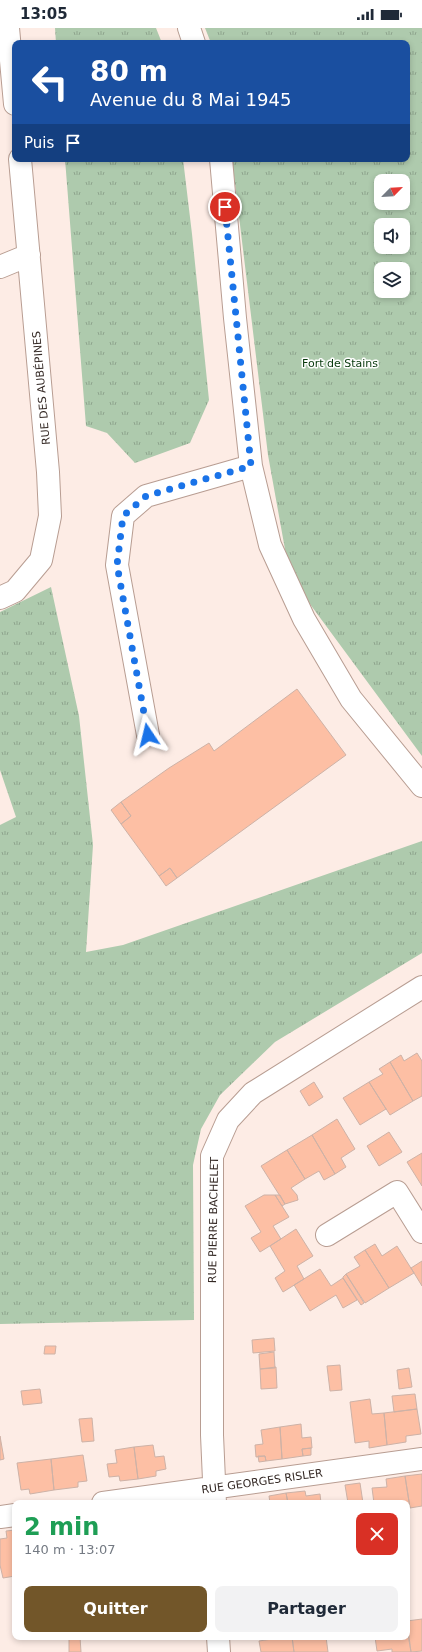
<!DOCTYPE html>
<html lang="fr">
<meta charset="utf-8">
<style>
body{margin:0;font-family:"DejaVu Sans",sans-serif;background:#f2f2f3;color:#1f2937;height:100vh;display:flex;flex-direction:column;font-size:15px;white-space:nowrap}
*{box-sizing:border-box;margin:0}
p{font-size:13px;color:#747a83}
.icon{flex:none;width:22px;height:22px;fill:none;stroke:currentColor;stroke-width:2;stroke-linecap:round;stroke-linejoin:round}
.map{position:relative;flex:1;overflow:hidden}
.drawer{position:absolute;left:12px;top:1472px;width:398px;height:140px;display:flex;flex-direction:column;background:#fff;border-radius:8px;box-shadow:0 2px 6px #0003}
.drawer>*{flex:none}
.top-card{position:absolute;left:12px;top:12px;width:398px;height:122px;border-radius:8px;box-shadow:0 2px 6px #0003;background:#1a4fa0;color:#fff;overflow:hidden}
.needle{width:26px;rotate:66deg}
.tools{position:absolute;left:374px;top:146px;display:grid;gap:8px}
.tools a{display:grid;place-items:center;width:36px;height:36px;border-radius:8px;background:#fff;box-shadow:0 2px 6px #0003;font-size:20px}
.pin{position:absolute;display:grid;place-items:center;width:34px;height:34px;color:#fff;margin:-17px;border:2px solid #fff;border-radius:50%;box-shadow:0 1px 4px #0007}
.me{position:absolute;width:44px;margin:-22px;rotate:350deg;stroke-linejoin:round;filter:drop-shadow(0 0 3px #0008)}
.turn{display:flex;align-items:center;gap:14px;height:84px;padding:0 12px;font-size:18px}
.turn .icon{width:52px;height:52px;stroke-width:2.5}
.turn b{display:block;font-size:28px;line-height:34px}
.then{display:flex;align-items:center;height:38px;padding:0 12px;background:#0003;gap:8px;font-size:15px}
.round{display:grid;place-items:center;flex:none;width:42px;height:42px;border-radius:8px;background:#f2f2f3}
.headline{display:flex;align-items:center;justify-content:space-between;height:68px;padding:0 12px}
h1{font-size:24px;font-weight:700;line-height:30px;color:#1e9e55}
.primary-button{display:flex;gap:8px;margin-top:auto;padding:8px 12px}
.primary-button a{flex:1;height:46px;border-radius:8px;background:#725629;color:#fff;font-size:16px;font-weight:700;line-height:46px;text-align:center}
.primary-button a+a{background:#f2f2f3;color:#1f2937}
.status{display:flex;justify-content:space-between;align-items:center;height:28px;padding:0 20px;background:#fff;direction:ltr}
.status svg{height:11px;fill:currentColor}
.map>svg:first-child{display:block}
</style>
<div class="status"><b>13:05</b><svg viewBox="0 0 49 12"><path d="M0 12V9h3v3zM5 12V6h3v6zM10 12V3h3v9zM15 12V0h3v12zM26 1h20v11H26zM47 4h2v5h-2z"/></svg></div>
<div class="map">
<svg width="422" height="1624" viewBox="0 0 422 1624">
<defs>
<pattern id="grass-tufts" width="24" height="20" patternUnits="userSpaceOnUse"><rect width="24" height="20" fill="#aecaad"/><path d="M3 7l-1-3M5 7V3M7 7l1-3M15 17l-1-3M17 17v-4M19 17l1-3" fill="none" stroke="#8ea48d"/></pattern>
</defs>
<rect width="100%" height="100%" fill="#fdece5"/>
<path fill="url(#grass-tufts)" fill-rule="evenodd" d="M55,0H156L162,15H56Z
M205,0H422V728L290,549L268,427L232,131H407V15H211ZM381,153H403V175H381ZM381,197H403V219H381ZM381,241H403V263H381Z
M65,131H183L192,206L209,372L190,415L135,435L107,405L86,398Z
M51,559L79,688L93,817L86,924L123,917L422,813V925L275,1014L220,1067L201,1101L193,1137L194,1292L0,1296V797L16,789L0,742V584Z"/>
<path fill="#fdbfa4" stroke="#cdb2a7" d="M297,661L346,727L177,850L170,840L159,848L121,796L131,788L121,774L169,740L209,715L214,723Z
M121,774L131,788L121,796L111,782Z
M170,840L177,850L166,858L159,848Z
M417,1025L422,1033V1068L413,1073L390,1034L401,1027L404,1033Z
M390,1034L413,1073L390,1087L369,1054L383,1046L379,1041Z
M314,1054L323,1069L309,1078L300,1063Z
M369,1054L386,1081L360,1097L343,1070Z
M337,1091L355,1121L341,1130L346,1139L335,1146L312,1107Z
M389,1104L402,1124L379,1138L367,1118Z
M312,1107L335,1146L324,1152L319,1143L305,1151L287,1122Z
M287,1122L305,1151L291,1160L297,1167L298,1172L285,1176L261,1138Z
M422,1125V1158L407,1134Z
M264,1167H275L289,1189L273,1198L281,1211L260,1224L251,1210L261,1204L245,1178Z
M275,1167H280L285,1176L282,1178Z
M296,1201L313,1228L297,1238L304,1251L283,1264L275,1250L285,1243L270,1218Z
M375,1216L382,1228L397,1218L414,1245L389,1260L365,1222Z
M365,1222L389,1260L365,1275L346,1246L360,1238L354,1229Z
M422,1233V1258L411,1240Z
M320,1241L331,1258L343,1250L357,1272L343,1280L336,1267L310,1283L294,1257Z
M346,1246L364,1275L361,1277L343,1250V1249Z
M274,1310L275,1323L253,1325L252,1312Z
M45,1318H56L55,1326H44Z
M274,1324L275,1340L260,1341L259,1326Z
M340,1337L342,1362L330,1363L327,1338Z
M276,1339L277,1360L261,1361L260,1341Z
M409,1340L412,1359L399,1361L397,1342Z
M40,1361L42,1375L23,1377L21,1363Z
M415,1366L417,1381L394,1384L392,1368Z
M370,1371L372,1386L384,1385L387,1417L369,1420V1413L355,1415L350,1374Z
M417,1381L421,1406L406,1408V1414L387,1417L384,1385Z
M92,1390L94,1413L82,1414L79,1391Z
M301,1396L302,1410L311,1409L312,1420L302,1421L303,1428L282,1431L280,1399Z
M280,1399L282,1431L266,1433L265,1428L256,1429L255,1417L263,1416L261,1402Z
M0,1408L4,1431L0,1432Z
M153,1417L155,1429L164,1428L166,1441L156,1443V1448L138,1451L134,1419Z
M134,1419L138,1451L120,1453L119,1448L109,1449L107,1436L117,1435L115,1422Z
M311,1420V1427L303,1428L302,1421Z
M83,1427L87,1453L78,1454V1459L54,1462L51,1431Z
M258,1428H265L266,1433L259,1434Z
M51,1431L54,1462L30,1466L29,1461L21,1462L17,1435Z
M422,1446V1478L410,1480L405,1448Z
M405,1448L410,1480H407V1475H374L372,1460L387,1459L386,1451Z
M360,1455L363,1475H348L345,1457Z
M305,1463L306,1468L320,1466L321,1475H288L286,1465Z
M286,1465L288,1475H267H270L269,1468Z
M15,1502V1548L3,1550L0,1537V1511L7,1510L6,1503Z
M422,1591V1623L411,1624L407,1593Z
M407,1601L411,1624H392V1621L377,1623L375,1609H407Z
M69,1609H80L81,1624H69Z
M285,1609H292L294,1624H261L259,1613Z
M292,1609H326L328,1624H294Z"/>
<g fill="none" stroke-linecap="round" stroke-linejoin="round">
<g stroke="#b89d92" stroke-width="24">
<path id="minor" d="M8,0L15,76
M189,0L194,15
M221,131L235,290L251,438L270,517L304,591L351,671L422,758
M0,239L29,227
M0,570L15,563L41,532L50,488L48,444L20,131
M148,707L117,537L123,488L146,468L251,438
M327,1207L397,1164L422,1204
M103,1475L422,1431
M215,1475L212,1407V1128L228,1092L253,1065L422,959
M0,1489L15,1487
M218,1609L219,1624"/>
</g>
<use href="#minor" stroke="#fff" stroke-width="22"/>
</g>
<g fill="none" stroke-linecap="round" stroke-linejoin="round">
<path stroke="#1a73e8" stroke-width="7" stroke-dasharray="0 12.6" d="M148,707L117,537L123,488L146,468L251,438L225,179"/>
</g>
<g text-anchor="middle" stroke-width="3" stroke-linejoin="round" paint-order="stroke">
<g font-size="11" fill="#05370a" stroke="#fff">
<text x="340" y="339">Fort de Stains</text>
</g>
<g font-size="11" fill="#342925" stroke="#fff">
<text transform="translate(41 360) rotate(-95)" y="4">RUE DES AUBÉPINES</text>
<text transform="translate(213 1192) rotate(-89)" y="4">RUE PIERRE BACHELET</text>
<text transform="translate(262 1453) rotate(-8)" y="4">RUE GEORGES RISLER</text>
</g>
</g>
</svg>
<div class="tools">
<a><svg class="needle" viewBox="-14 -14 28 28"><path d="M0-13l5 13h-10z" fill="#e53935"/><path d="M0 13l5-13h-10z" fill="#747a83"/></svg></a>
<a><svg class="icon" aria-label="sound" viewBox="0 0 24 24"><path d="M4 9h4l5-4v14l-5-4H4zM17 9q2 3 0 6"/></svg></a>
<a><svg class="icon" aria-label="layers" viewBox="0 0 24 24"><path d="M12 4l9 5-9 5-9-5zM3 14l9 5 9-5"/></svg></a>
</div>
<div class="pin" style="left:225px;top:179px;background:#d93025"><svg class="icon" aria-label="arrive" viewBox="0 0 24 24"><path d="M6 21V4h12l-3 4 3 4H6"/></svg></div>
<svg class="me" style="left:148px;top:707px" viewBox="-20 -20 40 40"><path d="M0-17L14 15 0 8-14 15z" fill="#1a73e8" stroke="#fff" stroke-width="4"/></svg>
<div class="top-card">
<div class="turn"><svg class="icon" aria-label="left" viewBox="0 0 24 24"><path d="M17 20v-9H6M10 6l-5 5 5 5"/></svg><div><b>80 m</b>Avenue du 8 Mai 1945</div></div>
<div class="then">Puis<svg class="icon" aria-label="arrive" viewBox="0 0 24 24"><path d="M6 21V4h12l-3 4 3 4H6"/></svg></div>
</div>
<section class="drawer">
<div class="headline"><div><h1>2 min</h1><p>140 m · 13:07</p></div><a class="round" style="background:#d93025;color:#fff"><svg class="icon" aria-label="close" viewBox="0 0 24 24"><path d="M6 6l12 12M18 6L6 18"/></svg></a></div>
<div class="primary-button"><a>Quitter</a><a>Partager</a></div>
</section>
</div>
